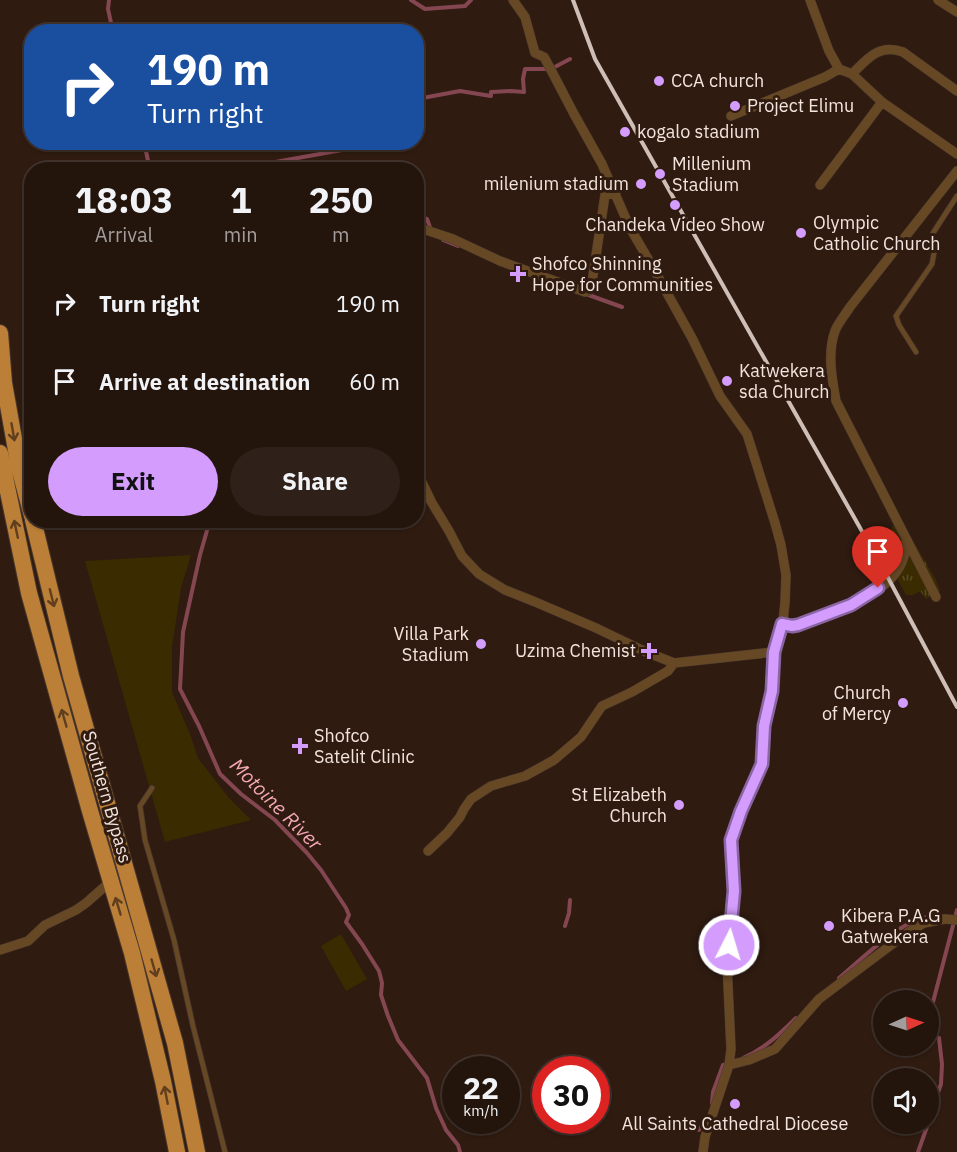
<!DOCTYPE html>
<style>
body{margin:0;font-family:"IBM Plex Sans",sans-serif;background:#2f211a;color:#f1f3f6;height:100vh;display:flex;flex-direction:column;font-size:22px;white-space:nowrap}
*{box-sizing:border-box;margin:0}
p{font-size:20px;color:#a39e9d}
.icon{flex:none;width:33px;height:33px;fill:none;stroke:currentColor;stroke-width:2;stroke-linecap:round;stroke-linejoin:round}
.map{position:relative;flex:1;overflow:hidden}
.details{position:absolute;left:24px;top:162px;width:400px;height:366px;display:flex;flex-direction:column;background:#23140c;border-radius:24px;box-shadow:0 2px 4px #0004,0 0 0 2px #40332d}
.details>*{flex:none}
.top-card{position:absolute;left:24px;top:24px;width:400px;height:126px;border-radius:24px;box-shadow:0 2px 4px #0004,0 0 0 2px #40332d;background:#1a4fa0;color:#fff;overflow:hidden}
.needle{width:39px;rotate:87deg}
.buttons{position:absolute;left:873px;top:990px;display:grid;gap:12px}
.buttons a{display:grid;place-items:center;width:66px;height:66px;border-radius:50%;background:#23140c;box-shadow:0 2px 4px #0004,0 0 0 2px #40332d;font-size:30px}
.speed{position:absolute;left:442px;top:1056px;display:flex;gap:12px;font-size:30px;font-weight:700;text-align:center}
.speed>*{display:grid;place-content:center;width:78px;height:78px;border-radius:50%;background:#23140c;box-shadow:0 2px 4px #0004,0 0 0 2px #40332d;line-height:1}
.speed small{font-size:15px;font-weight:400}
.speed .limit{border:9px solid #d22;background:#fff;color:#111}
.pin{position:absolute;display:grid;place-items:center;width:51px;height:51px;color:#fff;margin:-62px -26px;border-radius:50% 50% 50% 0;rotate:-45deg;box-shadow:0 0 6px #0007}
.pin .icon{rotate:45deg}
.me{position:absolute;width:66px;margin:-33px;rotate:5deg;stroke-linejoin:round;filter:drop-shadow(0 0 4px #0008)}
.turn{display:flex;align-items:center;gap:21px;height:126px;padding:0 24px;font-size:27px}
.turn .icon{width:78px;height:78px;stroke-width:2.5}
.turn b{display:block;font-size:42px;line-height:51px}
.eta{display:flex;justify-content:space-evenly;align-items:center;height:102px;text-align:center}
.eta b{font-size:36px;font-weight:800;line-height:42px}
.button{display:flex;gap:12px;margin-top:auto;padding:12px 24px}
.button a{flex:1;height:69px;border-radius:36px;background:#d49cfc;color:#111;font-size:24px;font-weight:800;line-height:69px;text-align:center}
.button a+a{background:#2f211a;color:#f1f3f6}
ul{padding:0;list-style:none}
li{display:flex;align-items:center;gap:18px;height:78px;padding:0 24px}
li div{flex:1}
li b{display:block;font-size:22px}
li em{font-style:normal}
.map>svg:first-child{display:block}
</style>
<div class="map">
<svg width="957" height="1152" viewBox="0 0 957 1152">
<defs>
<pattern id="park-tufts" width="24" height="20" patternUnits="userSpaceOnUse" patternTransform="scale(1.5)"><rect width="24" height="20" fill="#3a2b00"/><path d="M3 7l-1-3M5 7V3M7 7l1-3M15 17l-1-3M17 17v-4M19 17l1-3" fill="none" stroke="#574a25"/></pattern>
</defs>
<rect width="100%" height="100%" fill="#2f1b10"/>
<path fill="#3a2b00" d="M191,555L181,588L172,647V692L190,734L198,758L228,797L251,820L165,842L85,561Z
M341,934L367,979L346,991L321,946Z"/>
<path fill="url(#park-tufts)" d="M897,514L935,578L940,591L926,599L920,591L913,595H906L893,571L898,554L890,534Z"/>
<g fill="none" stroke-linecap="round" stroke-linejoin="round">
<path stroke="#844752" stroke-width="4" d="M109,0L108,9L113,32
M411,0L425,9L465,6L471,0
M417,99L460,91L491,96V92L511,91L524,92L523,79L525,69H551L570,59
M144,142L150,170
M267,170L270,163L364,146V142
M417,216L427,219L431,230
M443,240L458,246
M586,294L622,307
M210,520L200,555L183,632L180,689L199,726L220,774L241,794L275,820L307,853L321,870L346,908L349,915L346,922L362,944L379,971L382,983L381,995L388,1016L398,1040L427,1078L436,1108L446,1130L458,1145L460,1152
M565,926L569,913L570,900
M839,978C866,956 906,912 943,916
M743,1058C764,1049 780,1034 796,1018
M712,1103L713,1092L723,1065L727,1064
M928,1121L941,1084L942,1064L939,1038L932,1036V1006L957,910
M699,1130L707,1118
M918,1152L928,1124"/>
<g stroke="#4a372d" stroke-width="6">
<path id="lane" d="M916,352L899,325L896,316L932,264L934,253L932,238L933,233L957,196
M152,788L140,806L145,840L174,940L193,1026L225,1152"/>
</g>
<g stroke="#4a372d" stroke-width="10">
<path id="street" d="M513,0L525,17L535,53L544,57L550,68L574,114L602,164L630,228L647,257L692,338L720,396L747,434L775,523L781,545L786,575L785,602L783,622L774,652L772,691L764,726L762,764L741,811L731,840L734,891L727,964L731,1049L729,1065L705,1137L703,1152
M810,0L829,51L839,69L852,74L882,102L957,154
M938,0L957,12
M852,74C867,59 879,43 903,52L957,91
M731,116L825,77L839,69
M820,185L882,102
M417,229H423L453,239L500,261L585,292L588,291L591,289L605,195L616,193
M417,472L432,503L449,531L462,556L479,574L505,590L533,601L596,628L646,652L674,663L774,652
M936,597L836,401C832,379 827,353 835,331C838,323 845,315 850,307L957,171
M782,624L792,626L798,625C837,608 907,594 906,541
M428,851L447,833L460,817L464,809L471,799L491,786L525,776L554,760L581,737L602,706L632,692L668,671L674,663
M0,950L28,941L45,925L76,910L86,903L111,881
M729,1065L749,1060L775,1049L819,999L907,933L924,923L945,919L957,920"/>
</g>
<g stroke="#4a372d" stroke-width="18">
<path id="highway" d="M0,333L4,383L19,467L32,516
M0,453L29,593L90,811L132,953L163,1081L177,1152
M33,520L71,676L175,1043L197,1152"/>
</g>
<use href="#lane" stroke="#664825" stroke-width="4.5"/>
<use href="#street" stroke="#664825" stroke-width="9"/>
<use href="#highway" stroke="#bb7f37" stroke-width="16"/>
<path stroke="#cebeb6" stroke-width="4" d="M573,0L595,59L885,572L957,707"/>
</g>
<defs><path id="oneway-shaft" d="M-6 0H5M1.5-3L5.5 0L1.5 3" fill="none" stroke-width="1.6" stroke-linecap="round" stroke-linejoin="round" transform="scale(1.5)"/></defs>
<g stroke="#603e1e">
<use href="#oneway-shaft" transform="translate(13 432) rotate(80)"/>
<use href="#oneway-shaft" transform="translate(16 529) rotate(-102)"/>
<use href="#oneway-shaft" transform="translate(52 598) rotate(76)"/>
<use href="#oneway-shaft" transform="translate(64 718) rotate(-106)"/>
<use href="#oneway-shaft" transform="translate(118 906) rotate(-107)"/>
<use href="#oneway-shaft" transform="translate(154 968) rotate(74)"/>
<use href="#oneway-shaft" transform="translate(166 1095) rotate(-101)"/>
</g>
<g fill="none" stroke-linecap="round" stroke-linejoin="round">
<g stroke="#8a65a4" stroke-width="15">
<path id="route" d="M729,945L734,891L731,840L741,811L762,764L764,726L772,691L774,652L782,624L792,626L798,625L851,605L878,588"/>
</g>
<use href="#route" stroke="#d49cfc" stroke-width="10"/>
</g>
<g fill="#d49cfc" stroke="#2f1b10" stroke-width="2">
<circle cx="659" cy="81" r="6"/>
<circle cx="735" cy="106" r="6"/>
<circle cx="625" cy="132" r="6"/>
<circle cx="660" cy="174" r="6"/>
<circle cx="641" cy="184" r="6"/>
<circle cx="675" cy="205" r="6"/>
<circle cx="801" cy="233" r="6"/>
<path d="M515 265h6v6h6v6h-6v6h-6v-6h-6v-6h6z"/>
<circle cx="727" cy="381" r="6"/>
<circle cx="481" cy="644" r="6"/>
<path d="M646 642h6v6h6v6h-6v6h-6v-6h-6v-6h6z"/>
<circle cx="903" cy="703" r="6"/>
<path d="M297 737h6v6h6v6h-6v6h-6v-6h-6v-6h6z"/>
<circle cx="679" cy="805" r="6"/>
<circle cx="829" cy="926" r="6"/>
<circle cx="735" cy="1104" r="6"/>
</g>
<g text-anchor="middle" stroke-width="6" stroke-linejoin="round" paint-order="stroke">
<g font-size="18" fill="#f3e4dd" stroke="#2f1b10" text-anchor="start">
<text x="671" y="87">CCA church</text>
<text x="747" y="112">Project Elimu</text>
<text x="637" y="138">kogalo stadium</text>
<text x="672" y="170">Millenium<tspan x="672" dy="21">Stadium</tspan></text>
<text x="629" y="190" text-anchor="end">milenium stadium</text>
<text x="813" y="229">Olympic<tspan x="813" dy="21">Catholic Church</tspan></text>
<text x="675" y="231" text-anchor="middle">Chandeka Video Show</text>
<text x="532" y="270">Shofco Shinning<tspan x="532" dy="21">Hope for Communities</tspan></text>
<text x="739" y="377">Katwekera<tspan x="739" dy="21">sda Church</tspan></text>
<text x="469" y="640" text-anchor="end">Villa Park<tspan x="469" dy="21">Stadium</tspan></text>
<text x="636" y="657" text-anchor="end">Uzima Chemist</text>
<text x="891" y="699" text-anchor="end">Church<tspan x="891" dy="21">of Mercy</tspan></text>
<text x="314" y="742">Shofco<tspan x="314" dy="21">Satelit Clinic</tspan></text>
<text x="667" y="801" text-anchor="end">St Elizabeth<tspan x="667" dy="21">Church</tspan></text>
<text x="841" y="922">Kibera P.A.G<tspan x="841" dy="21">Gatwekera</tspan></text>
<text x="735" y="1130" text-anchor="middle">All Saints Cathedral Diocese</text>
</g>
<g font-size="18" fill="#f3e4dd" stroke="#2f1b10">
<text transform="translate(107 797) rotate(74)" y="6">Southern Bypass</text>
</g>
<g font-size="20" font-style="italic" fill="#f4a8b4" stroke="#2f1b10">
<text transform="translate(276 804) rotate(45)" y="7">Motoine River</text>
</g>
</g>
</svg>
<div class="buttons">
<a><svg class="needle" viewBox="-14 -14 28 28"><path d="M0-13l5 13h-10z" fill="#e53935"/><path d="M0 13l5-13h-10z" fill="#a39e9d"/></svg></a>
<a><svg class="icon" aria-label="sound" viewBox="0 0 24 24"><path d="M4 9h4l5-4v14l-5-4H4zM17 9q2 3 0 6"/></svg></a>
</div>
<div class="speed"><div>22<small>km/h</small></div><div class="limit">30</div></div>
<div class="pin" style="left:878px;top:588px;background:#d93025"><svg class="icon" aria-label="arrive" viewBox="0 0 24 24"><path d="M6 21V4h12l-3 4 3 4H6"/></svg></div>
<svg class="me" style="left:729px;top:945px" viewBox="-20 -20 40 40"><circle r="17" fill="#d49cfc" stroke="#fff" stroke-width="3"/><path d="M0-11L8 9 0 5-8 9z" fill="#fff"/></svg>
<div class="top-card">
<div class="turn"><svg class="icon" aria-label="right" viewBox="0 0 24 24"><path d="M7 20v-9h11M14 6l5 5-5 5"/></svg><div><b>190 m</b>Turn right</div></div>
</div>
<section class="details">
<div class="eta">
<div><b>18:03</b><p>Arrival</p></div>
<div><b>1</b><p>min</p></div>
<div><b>250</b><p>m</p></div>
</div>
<ul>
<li><svg class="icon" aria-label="right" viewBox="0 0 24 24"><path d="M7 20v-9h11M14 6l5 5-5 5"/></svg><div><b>Turn right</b></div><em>190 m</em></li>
<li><svg class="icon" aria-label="arrive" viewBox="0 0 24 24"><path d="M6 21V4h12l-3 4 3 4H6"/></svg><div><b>Arrive at destination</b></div><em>60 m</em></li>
</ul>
<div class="button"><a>Exit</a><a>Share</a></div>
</section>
</div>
